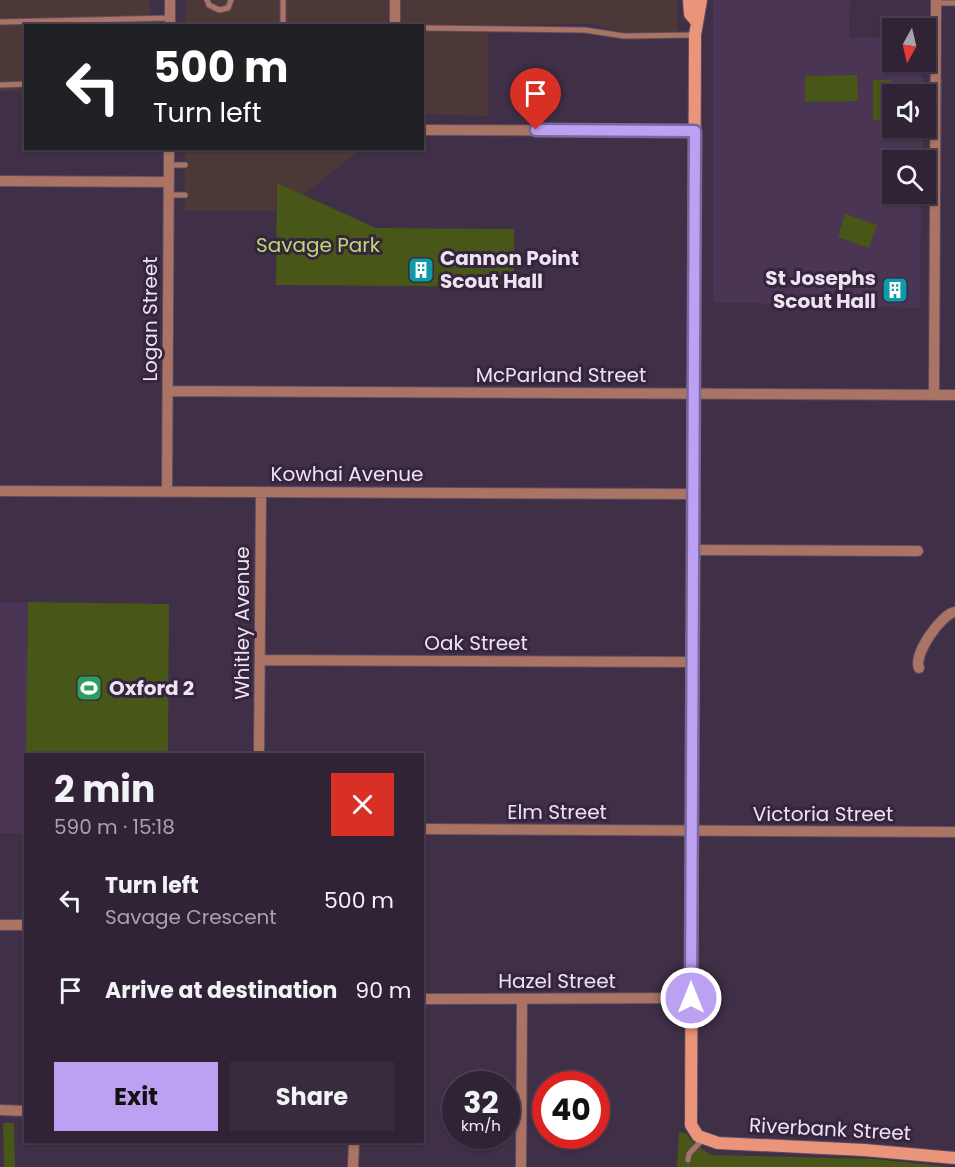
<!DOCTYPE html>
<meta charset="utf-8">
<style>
body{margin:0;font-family:Poppins,sans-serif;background:#372b3d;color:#f1f3f6;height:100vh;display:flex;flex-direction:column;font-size:22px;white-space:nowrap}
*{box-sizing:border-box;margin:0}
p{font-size:20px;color:#a7a4ad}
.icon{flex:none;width:33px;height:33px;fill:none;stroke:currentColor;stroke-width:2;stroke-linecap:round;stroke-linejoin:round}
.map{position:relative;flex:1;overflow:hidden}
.side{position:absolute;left:24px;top:753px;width:400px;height:390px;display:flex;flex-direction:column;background:#2f2335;border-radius:0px;box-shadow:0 2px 4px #0004,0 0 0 2px #4a4050}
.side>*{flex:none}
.hud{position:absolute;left:24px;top:24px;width:400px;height:126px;border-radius:0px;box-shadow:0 2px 4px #0004,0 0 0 2px #4a4050;background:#202124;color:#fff;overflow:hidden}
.needle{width:39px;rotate:188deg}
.fabs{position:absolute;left:882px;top:18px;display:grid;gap:12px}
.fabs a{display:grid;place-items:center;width:54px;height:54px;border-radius:0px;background:#2f2335;box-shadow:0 2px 4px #0004,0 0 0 2px #4a4050;font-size:30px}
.speed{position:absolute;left:442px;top:1071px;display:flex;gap:12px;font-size:30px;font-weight:700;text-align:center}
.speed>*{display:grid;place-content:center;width:78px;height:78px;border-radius:50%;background:#2f2335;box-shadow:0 2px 4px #0004,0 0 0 2px #4a4050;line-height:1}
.speed small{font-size:15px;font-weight:400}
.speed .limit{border:9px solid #d22;background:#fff;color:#111}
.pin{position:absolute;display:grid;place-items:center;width:51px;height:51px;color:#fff;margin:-62px -26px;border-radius:50% 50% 50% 0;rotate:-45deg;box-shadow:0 0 6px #0007}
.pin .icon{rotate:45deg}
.me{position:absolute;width:66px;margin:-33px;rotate:0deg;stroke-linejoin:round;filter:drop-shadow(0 0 4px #0008)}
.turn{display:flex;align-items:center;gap:21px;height:126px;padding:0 30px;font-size:27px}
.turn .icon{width:78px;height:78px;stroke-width:2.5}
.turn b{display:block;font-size:42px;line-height:51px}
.round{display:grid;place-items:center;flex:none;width:63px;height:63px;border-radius:0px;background:#372b3d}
.overview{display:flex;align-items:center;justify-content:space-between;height:102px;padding:0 30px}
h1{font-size:36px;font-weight:700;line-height:45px}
.button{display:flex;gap:12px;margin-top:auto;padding:12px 30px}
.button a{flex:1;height:69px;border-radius:0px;background:#bca0f2;color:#111;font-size:24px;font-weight:700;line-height:69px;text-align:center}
.button a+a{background:#372b3d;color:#f1f3f6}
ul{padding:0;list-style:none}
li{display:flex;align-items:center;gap:18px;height:90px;padding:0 30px}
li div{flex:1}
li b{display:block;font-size:22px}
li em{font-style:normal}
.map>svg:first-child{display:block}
</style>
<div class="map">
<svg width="955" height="1167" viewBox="0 0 955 1167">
<rect width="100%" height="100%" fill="#3f2f47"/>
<path fill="#4d3838" d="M0,0H150L151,25L26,26L25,91H0Z
M186,0H677L678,32H620L592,24L488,25V116L423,114V26H185Z
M185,149H361L303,195L277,184L276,211H185Z"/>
<path fill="#4a3654" d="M713,0H850L849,38H892V62H922L923,94H892V128H922V160H892V194H921L920,308L713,302Z
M0,602H28L25,834L0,833Z"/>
<path fill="#485617" d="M857,75L858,101L805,102V76Z
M873,80H892V120H873Z
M277,183L376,228L514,229V287L276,285Z
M845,214L877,225L869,248L838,237Z
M28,602L169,604L168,754H26Z
M3,1123H14L15,1167H4Z
M679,1132L686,1133L694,1143L711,1155L875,1159L949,1167H677Z"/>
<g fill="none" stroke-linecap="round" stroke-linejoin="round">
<g stroke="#5b4c63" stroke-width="7">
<path id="lane" d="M207,0L209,5L219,10L228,8L231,0
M936,3H955
M0,22L170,18
M283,26V0
M423,28L585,30L624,36L694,35
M0,85L26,84
M169,165H185
M169,195H185
M688,1160L689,1154L703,1139"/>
</g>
<g stroke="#5b4c63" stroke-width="12">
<path id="street" d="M170,0V26
M395,26V0
M423,130L695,131
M0,181L169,182
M168,391L955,395
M934,395L936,0
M167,490L169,148
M0,491L693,494
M693,550L918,551
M260,660L692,662
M919,668C913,655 941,614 955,612
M259,754L261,492
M423,829L955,832
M0,925H26
M423,999L691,998
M0,1110L26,1111
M353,1167L354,1142
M521,1167L522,1000"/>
</g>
<g stroke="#5b4c63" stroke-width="14">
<path id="secondary" d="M689,0L690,14L696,21
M701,0L695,35L691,1125L698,1136L718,1143L864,1150L955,1158"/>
</g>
<use href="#lane" stroke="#aa7363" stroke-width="5"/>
<use href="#street" stroke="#aa7363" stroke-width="10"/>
<use href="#secondary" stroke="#ea947a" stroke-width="12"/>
</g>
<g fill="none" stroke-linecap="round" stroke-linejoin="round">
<g stroke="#7a689d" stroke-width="15">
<path id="route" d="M536,130L695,131L691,998"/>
</g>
<use href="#route" stroke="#bca0f2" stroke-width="10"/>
</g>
<defs>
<g id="building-square" transform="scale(1.35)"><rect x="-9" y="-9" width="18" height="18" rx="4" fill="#0f9aa8" stroke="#35253d"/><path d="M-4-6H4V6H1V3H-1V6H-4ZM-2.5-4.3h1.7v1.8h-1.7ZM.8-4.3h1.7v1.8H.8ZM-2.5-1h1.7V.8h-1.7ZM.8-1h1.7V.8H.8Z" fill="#fff"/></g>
<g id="stadium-square" transform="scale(1.35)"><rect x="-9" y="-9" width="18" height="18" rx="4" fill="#2e9e5b" stroke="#35253d"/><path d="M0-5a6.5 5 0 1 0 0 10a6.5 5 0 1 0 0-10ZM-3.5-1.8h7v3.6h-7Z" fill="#fff"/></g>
</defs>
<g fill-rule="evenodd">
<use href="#building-square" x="421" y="270"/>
<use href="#building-square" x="895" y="290"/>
<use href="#stadium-square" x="89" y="688"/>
</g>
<g text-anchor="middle" stroke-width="6" stroke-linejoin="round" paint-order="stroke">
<g font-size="20" fill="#bdd971" stroke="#35253d">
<text x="318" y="252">Savage Park</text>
</g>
<g font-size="20" font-weight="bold" fill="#eee3f3" stroke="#35253d" text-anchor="start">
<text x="440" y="265">Cannon Point<tspan x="440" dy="23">Scout Hall</tspan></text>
<text x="876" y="285" text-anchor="end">St Josephs<tspan x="876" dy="23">Scout Hall</tspan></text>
<text x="109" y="695">Oxford 2</text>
</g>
<g font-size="20" fill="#eee3f3" stroke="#35253d">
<text transform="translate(150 319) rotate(-90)" y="7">Logan Street</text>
<text x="561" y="382">McParland Street</text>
<text x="347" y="481">Kowhai Avenue</text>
<text transform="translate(242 623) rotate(-90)" y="7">Whitley Avenue</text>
<text x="476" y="650">Oak Street</text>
<text x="557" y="819">Elm Street</text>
<text x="823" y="821">Victoria Street</text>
<text x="557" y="988">Hazel Street</text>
<text transform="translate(830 1129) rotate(3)" y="7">Riverbank Street</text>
</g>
</g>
</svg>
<div class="fabs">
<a><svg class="needle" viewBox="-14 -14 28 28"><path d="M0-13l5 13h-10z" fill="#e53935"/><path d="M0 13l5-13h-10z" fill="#a7a4ad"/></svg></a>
<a><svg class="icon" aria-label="sound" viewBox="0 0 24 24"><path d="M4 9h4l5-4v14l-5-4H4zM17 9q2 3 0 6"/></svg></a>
<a><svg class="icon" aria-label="search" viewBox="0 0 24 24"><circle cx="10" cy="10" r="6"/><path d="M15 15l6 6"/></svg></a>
</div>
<div class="speed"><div>32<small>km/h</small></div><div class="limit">40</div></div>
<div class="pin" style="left:536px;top:130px;background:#d93025"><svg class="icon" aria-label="arrive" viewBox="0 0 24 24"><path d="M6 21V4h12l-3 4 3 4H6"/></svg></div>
<svg class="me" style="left:691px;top:998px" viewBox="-20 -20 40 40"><circle r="17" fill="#bca0f2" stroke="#fff" stroke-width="3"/><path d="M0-11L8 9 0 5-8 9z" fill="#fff"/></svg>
<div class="hud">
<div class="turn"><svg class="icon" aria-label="left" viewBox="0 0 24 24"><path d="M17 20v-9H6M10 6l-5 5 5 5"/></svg><div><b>500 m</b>Turn left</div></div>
</div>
<section class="side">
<div class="overview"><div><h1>2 min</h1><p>590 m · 15:18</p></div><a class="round" style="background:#d93025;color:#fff"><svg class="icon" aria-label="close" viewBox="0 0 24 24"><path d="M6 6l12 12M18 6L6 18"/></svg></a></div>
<ul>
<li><svg class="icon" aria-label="left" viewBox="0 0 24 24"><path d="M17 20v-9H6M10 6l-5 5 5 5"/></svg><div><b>Turn left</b><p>Savage Crescent</p></div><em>500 m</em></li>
<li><svg class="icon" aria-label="arrive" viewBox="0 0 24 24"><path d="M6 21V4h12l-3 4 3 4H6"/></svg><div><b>Arrive at destination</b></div><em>90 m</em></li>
</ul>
<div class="button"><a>Exit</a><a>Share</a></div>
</section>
</div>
